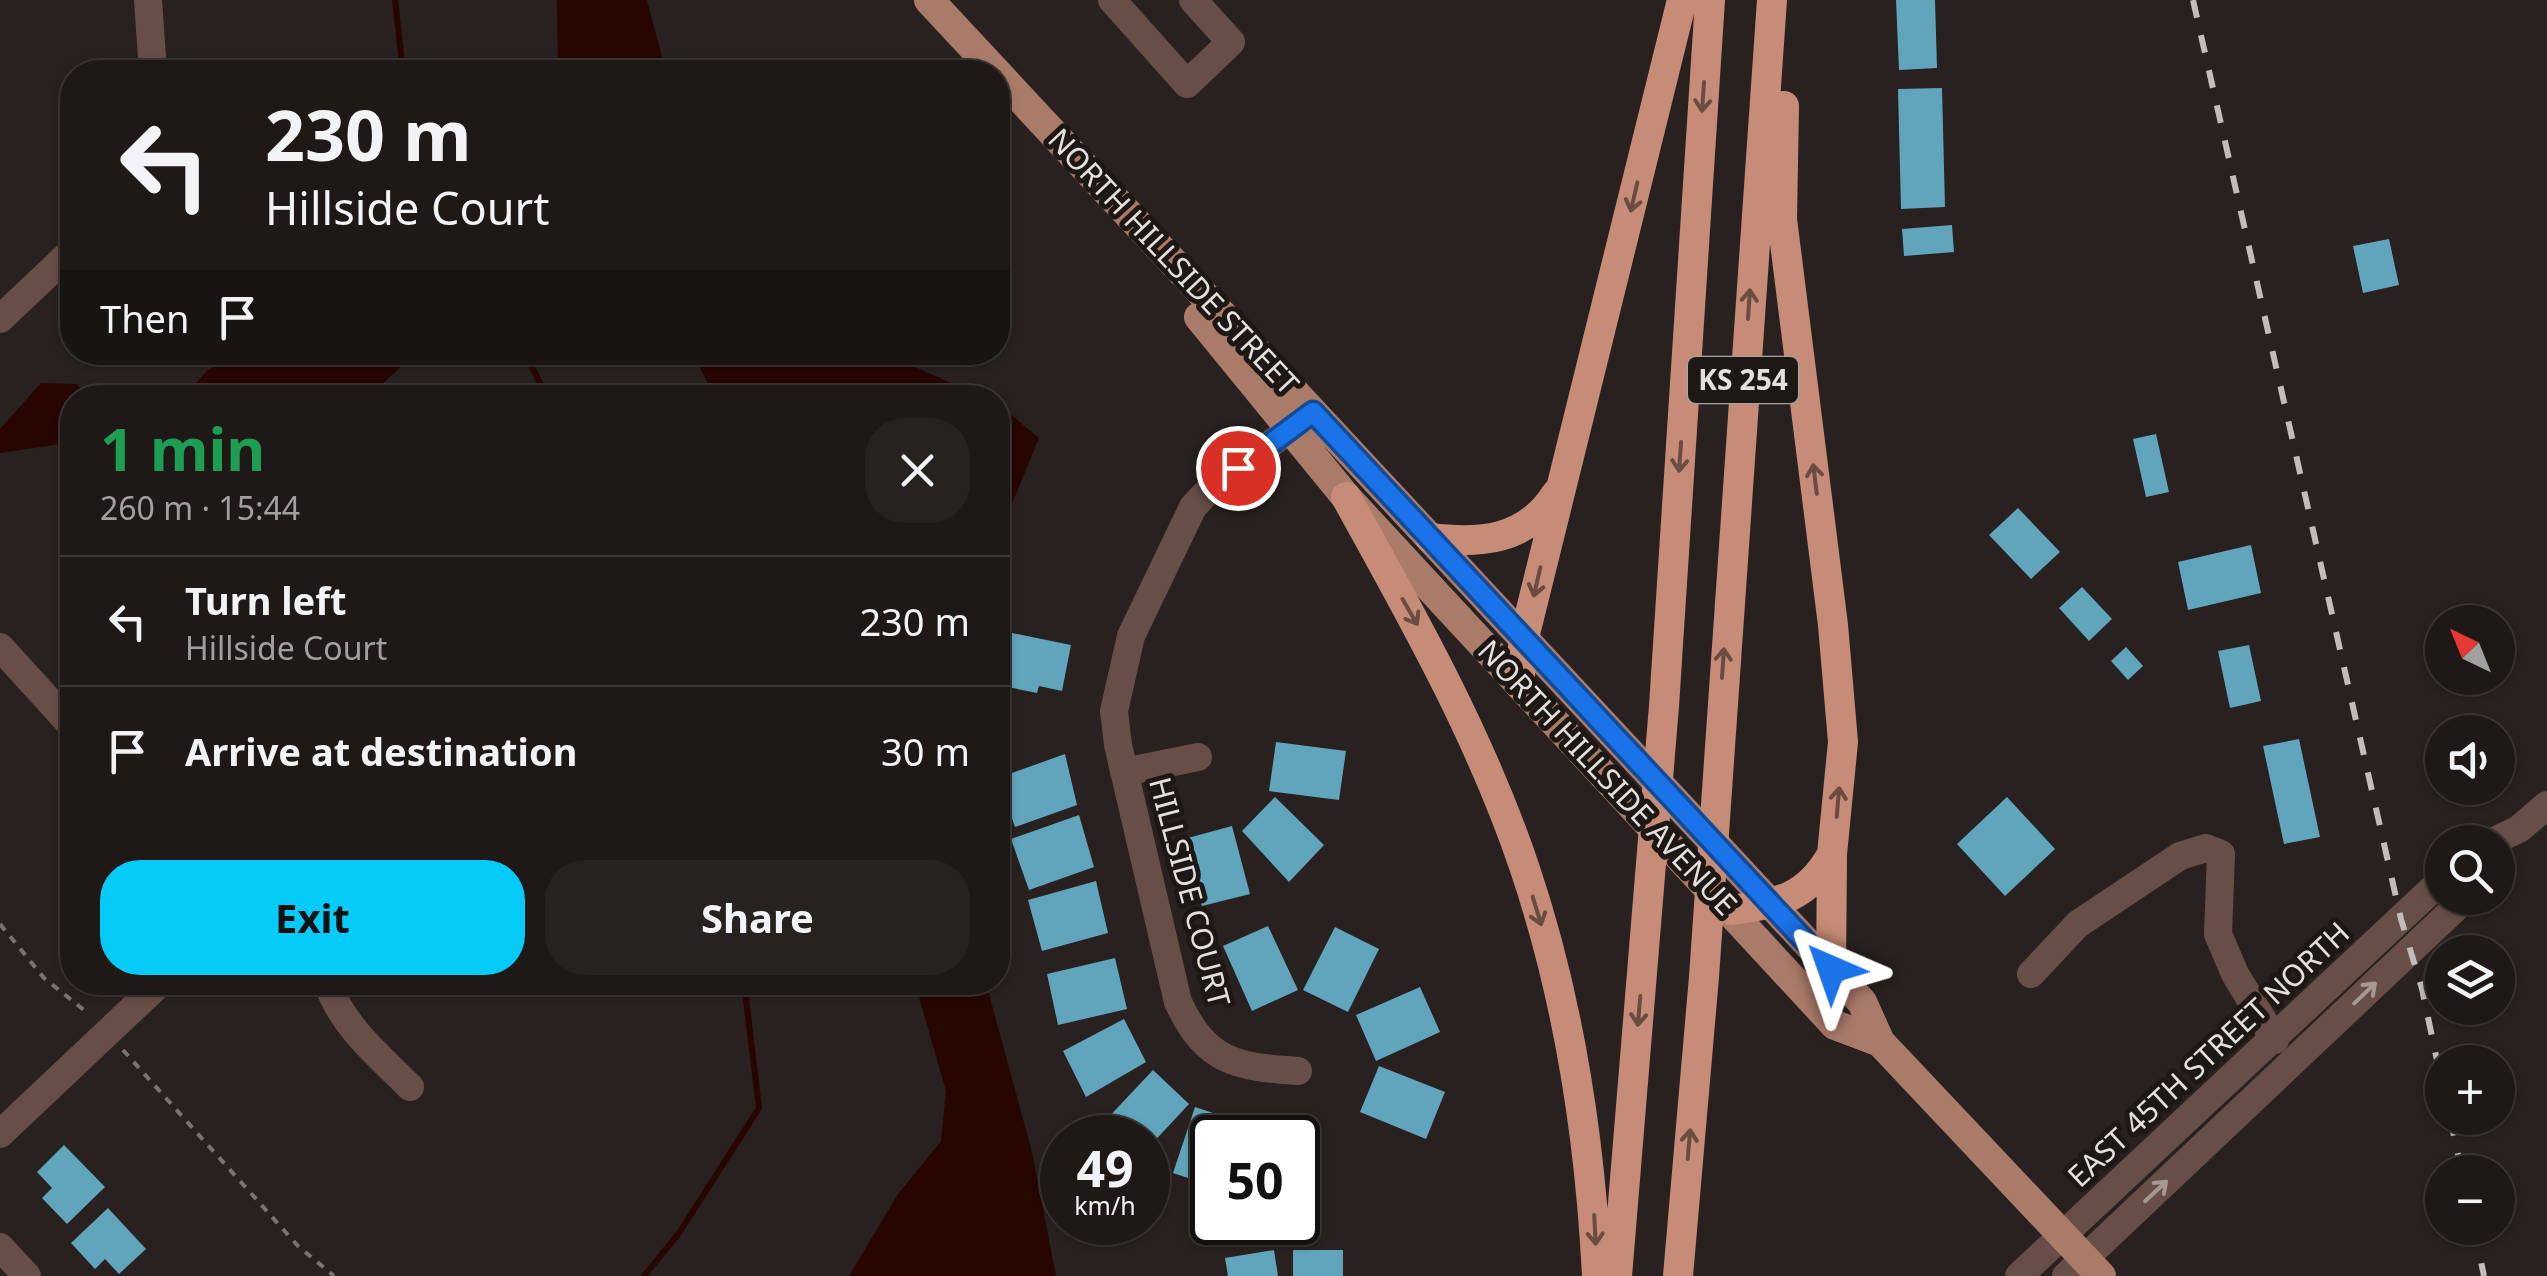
<!DOCTYPE html>
<meta charset="utf-8">
<style>
body{margin:0;font-family:"Noto Sans",sans-serif;background:#262220;color:#f1f3f6;height:100vh;display:flex;flex-direction:column;font-size:38px;white-space:nowrap}
*{box-sizing:border-box;margin:0}
p{font-size:32px;color:#a1a0a1}
.icon{flex:none;width:55px;height:55px;fill:none;stroke:currentColor;stroke-width:2;stroke-linecap:round;stroke-linejoin:round}
.map{position:relative;flex:1;overflow:hidden}
.details{position:absolute;left:60px;top:385px;width:950px;height:610px;display:flex;flex-direction:column;background:#1e1917;border-radius:40px;box-shadow:0 2px 8px #0004,0 0 0 2px #3c3836}
.details>*{flex:none}
.banner{position:absolute;left:60px;top:60px;width:950px;height:305px;border-radius:40px;box-shadow:0 2px 8px #0004,0 0 0 2px #3c3836;background:#1e1917;color:#f1f3f6;overflow:hidden}
.needle{width:65px;rotate:317deg}
.tools{position:absolute;left:2425px;top:605px;display:grid;gap:20px}
.tools a{display:grid;place-items:center;width:90px;height:90px;border-radius:50%;background:#1e1917;box-shadow:0 2px 8px #0004,0 0 0 2px #3c3836;font-size:50px}
.speed{position:absolute;left:1040px;top:1115px;display:flex;gap:20px;font-size:50px;font-weight:700;text-align:center}
.speed>*{display:grid;place-content:center;width:130px;height:130px;border-radius:50%;background:#1e1917;box-shadow:0 2px 8px #0004,0 0 0 2px #3c3836;line-height:1}
.speed small{font-size:25px;font-weight:400}
.speed .limit{border:5px solid #111;border-radius:15px;background:#fff;color:#111}
.pin{position:absolute;display:grid;place-items:center;width:85px;height:85px;color:#fff;margin:-42px;border:5px solid #fff;border-radius:50%;box-shadow:0 2px 10px #0007}
.me{position:absolute;width:110px;margin:-55px;rotate:317deg;stroke-linejoin:round;filter:drop-shadow(0 0 8px #0008)}
.turn{display:flex;align-items:center;gap:35px;height:210px;padding:0 40px;font-size:45px}
.turn .icon{width:130px;height:130px;stroke-width:2.5}
.turn b{display:block;font-size:70px;line-height:85px}
.then{display:flex;align-items:center;height:95px;padding:0 40px;background:#0003;gap:20px;font-size:38px}
.round{display:grid;place-items:center;flex:none;width:105px;height:105px;border-radius:40px;background:#262220}
.headline{display:flex;align-items:center;justify-content:space-between;height:170px;padding:0 40px}
h1{font-size:60px;font-weight:700;line-height:75px;color:#1e9e55}
.button{display:flex;gap:20px;margin-top:auto;padding:20px 40px}
.button a{flex:1;height:115px;border-radius:40px;background:#06cbf9;color:#111;font-size:40px;font-weight:700;line-height:115px;text-align:center}
.button a+a{background:#262220;color:#f1f3f6}
ul{padding:0;list-style:none}
li{display:flex;align-items:center;gap:30px;height:130px;padding:0 40px;border-top:2px solid #3c3836}
li div{flex:1}
li b{display:block;font-size:38px}
li em{font-style:normal}
.map>svg:first-child{display:block}
</style>
<div class="map">
<svg width="2547" height="1276" viewBox="0 0 2547 1276">
<rect width="100%" height="100%" fill="#28211f"/>
<path fill="#280600" d="M557,0H647L666,72H558Z
M417,352L378,388L333,397H183L207,371L232,353Z
M692,353H884L982,397H715Z
M41,383L77,384L87,397L72,398V461L61,444L0,453V429Z
M998,404L1039,438L998,538Z
M915,983H986L1032,1152L1056,1276H849L898,1194L941,1141L946,1091Z"/>
<g fill="none" stroke-linecap="round" stroke-linejoin="round">
<path stroke="#280600" stroke-width="6" d="M395,0L403,72
M524,352L548,398
M644,1276L679,1233L759,1108L744,982"/>
</g>
<path fill="#61a5bd" d="M1896,0H1935L1937,68L1899,70Z
M1942,88L1945,207L1901,209L1898,89Z
M1952,225L1954,252L1904,256L1902,229Z
M2389,239L2399,285L2363,293L2353,246Z
M2156,434L2169,492L2146,497L2133,439Z
M2018,508L2060,552L2031,579L1989,535Z
M2251,545L2261,593L2188,610L2178,562Z
M2082,587L2112,619L2089,641L2059,608Z
M1002,631L1071,645L1062,691L1039,686L1037,693L998,685Z
M2249,645L2261,701L2230,708L2218,651Z
M2126,647L2143,666L2128,680L2111,661Z
M2299,739L2320,837L2284,844L2263,746Z
M1276,742L1346,751L1339,800L1269,791Z
M1065,754L1077,805L1015,827L998,778Z
M1275,797L1324,845L1289,882L1242,831Z
M2007,797L2055,849L2005,896L1957,844Z
M1079,815L1094,867L1029,890L1011,839Z
M1232,826L1250,894L1202,906L1184,839Z
M1096,881L1108,933L1042,951L1028,900Z
M1268,926L1298,990L1252,1011L1223,946Z
M1335,927L1379,949L1348,1012L1303,990Z
M1115,958L1127,1009L1058,1025L1047,974Z
M1420,987L1440,1032L1376,1061L1356,1015Z
M1124,1019L1146,1062L1086,1097L1063,1051Z
M1379,1066L1445,1092L1426,1139L1360,1112Z
M1153,1070L1189,1104L1148,1148V1138H1122L1105,1121Z
M1195,1107L1243,1123L1238,1138H1212V1186L1173,1173Z
M64,1145L105,1187L67,1224L42,1198L52,1188L37,1172Z
M108,1208L146,1249L119,1274L105,1259L95,1269L71,1243Z
M1274,1250L1278,1276H1228L1225,1258Z
M1293,1250H1343V1276H1293Z"/>
<g fill="none" stroke-linecap="round" stroke-linejoin="round">
<path stroke="#797371" stroke-width="4" stroke-dasharray="8 8" stroke-linecap="butt" d="M0,924L44,978L89,1014
M123,1050L298,1246L334,1276"/>
<path stroke="#674f47" stroke-width="28" d="M148,0L153,72
M1112,0L1187,84L1231,42L1193,0
M0,319L72,251
M0,647L72,726
M1124,772L1198,757
M2492,842L2519,829L2547,805
M2031,974L2078,924L2180,856L2206,848L2221,854L2218,934L2235,974L2275,1040
M327,982C342,1026 378,1055 410,1087
M1298,1071C1236,1067 1206,1062 1178,1002L1118,745L1114,711L1131,636L1193,507L1212,487L1308,416
M0,1134L161,982
M0,1247L27,1276
M2019,1276L2442,880
M2066,1276L2466,898"/>
<path stroke="#ab7b6a" stroke-width="30" d="M929,0L1862,1002L1880,1042L2101,1276
M1199,317L1346,497L1835,1025L1880,1042"/>
<path stroke="#c68c77" stroke-width="30" d="M1784,106L1782,219L1833,625L1843,742L1832,854L1831,969
M1346,497C1412,616 1480,736 1524,866C1569,999 1590,1136 1597,1276
M1430,538C1480,544 1526,541 1556,494
M1519,684L1524,638L1682,0
M1731,910C1778,903 1807,899 1832,854
M1617,1276L1664,706L1710,0
M1678,1276L1704,977L1772,0"/>
<path stroke="#c2bdbb" stroke-width="6" stroke-dasharray="18 18" stroke-linecap="butt" d="M2193,0L2401,919L2422,989L2442,1084
M2450,1118L2462,1172
M2474,1228L2484,1276"/>
</g>
<defs><path id="oneway-shaft" d="M-6 0H5M1.5-3L5.5 0L1.5 3" fill="none" stroke-width="1.6" stroke-linecap="round" stroke-linejoin="round" transform="scale(2.5)"/></defs>
<g stroke="#6a4c41">
<use href="#oneway-shaft" transform="translate(1703 97) rotate(94)"/>
<use href="#oneway-shaft" transform="translate(1634 197) rotate(103)"/>
<use href="#oneway-shaft" transform="translate(1749 304) rotate(-86)"/>
<use href="#oneway-shaft" transform="translate(1680 457) rotate(94)"/>
<use href="#oneway-shaft" transform="translate(1815 479) rotate(-97)"/>
<use href="#oneway-shaft" transform="translate(1537 582) rotate(103)"/>
<use href="#oneway-shaft" transform="translate(1410 612) rotate(60)"/>
<use href="#oneway-shaft" transform="translate(1723 663) rotate(-86)"/>
<use href="#oneway-shaft" transform="translate(1838 802) rotate(-85)"/>
<use href="#oneway-shaft" transform="translate(1537 911) rotate(73)"/>
<use href="#oneway-shaft" transform="translate(1639 1011) rotate(95)"/>
<use href="#oneway-shaft" transform="translate(1689 1144) rotate(-85)"/>
<use href="#oneway-shaft" transform="translate(1595 1230) rotate(87)"/>
</g>
<g stroke="#a69892">
<use href="#oneway-shaft" transform="translate(2365 993) rotate(-44)"/>
<use href="#oneway-shaft" transform="translate(2156 1191) rotate(-43)"/>
</g>
<g fill="none" stroke-linecap="round" stroke-linejoin="round">
<g stroke="#114b97" stroke-width="25">
<path id="route" d="M1238,468L1313,412L1831,969"/>
</g>
<use href="#route" stroke="#1a73e8" stroke-width="18"/>
</g>
<g text-anchor="middle" stroke-width="10" stroke-linejoin="round" paint-order="stroke">
<rect fill="#1e1815" stroke="#a9a4a2" stroke-width="2.5" x="1688" y="357" width="110" height="46" rx="8"/>
<g font-size="28" font-weight="bold" fill="#e5e0de">
<text x="1743" y="390">KS 254</text>
</g>
<g font-size="30" fill="#e5e0de" stroke="#1e1815">
<text transform="translate(1173 262) rotate(47)" y="10">NORTH HILLSIDE STREET</text>
<text transform="translate(1607 778) rotate(47)" y="10">NORTH HILLSIDE AVENUE</text>
<text transform="translate(1189 892) rotate(75)" y="10">HILLSIDE COURT</text>
<text transform="translate(2209 1055) rotate(-43)" y="10">EAST 45TH STREET NORTH</text>
</g>
</g>
</svg>
<div class="tools">
<a><svg class="needle" viewBox="-14 -14 28 28"><path d="M0-13l5 13h-10z" fill="#e53935"/><path d="M0 13l5-13h-10z" fill="#a1a0a1"/></svg></a>
<a><svg class="icon" aria-label="sound" viewBox="0 0 24 24"><path d="M4 9h4l5-4v14l-5-4H4zM17 9q2 3 0 6"/></svg></a>
<a><svg class="icon" aria-label="search" viewBox="0 0 24 24"><circle cx="10" cy="10" r="6"/><path d="M15 15l6 6"/></svg></a>
<a><svg class="icon" aria-label="layers" viewBox="0 0 24 24"><path d="M12 4l9 5-9 5-9-5zM3 14l9 5 9-5"/></svg></a>
<a>+</a>
<a>−</a>
</div>
<div class="speed"><div>49<small>km/h</small></div><div class="limit">50</div></div>
<div class="pin" style="left:1238px;top:468px;background:#d93025"><svg class="icon" aria-label="arrive" viewBox="0 0 24 24"><path d="M6 21V4h12l-3 4 3 4H6"/></svg></div>
<svg class="me" style="left:1831px;top:969px" viewBox="-20 -20 40 40"><path d="M0-17L14 15 0 8-14 15z" fill="#1a73e8" stroke="#fff" stroke-width="4"/></svg>
<div class="banner">
<div class="turn"><svg class="icon" aria-label="left" viewBox="0 0 24 24"><path d="M17 20v-9H6M10 6l-5 5 5 5"/></svg><div><b>230 m</b>Hillside Court</div></div>
<div class="then">Then<svg class="icon" aria-label="arrive" viewBox="0 0 24 24"><path d="M6 21V4h12l-3 4 3 4H6"/></svg></div>
</div>
<section class="details">
<div class="headline"><div><h1>1 min</h1><p>260 m · 15:44</p></div><a class="round"><svg class="icon" aria-label="close" viewBox="0 0 24 24"><path d="M6 6l12 12M18 6L6 18"/></svg></a></div>
<ul>
<li><svg class="icon" aria-label="left" viewBox="0 0 24 24"><path d="M17 20v-9H6M10 6l-5 5 5 5"/></svg><div><b>Turn left</b><p>Hillside Court</p></div><em>230 m</em></li>
<li><svg class="icon" aria-label="arrive" viewBox="0 0 24 24"><path d="M6 21V4h12l-3 4 3 4H6"/></svg><div><b>Arrive at destination</b></div><em>30 m</em></li>
</ul>
<div class="button"><a>Exit</a><a>Share</a></div>
</section>
</div>
